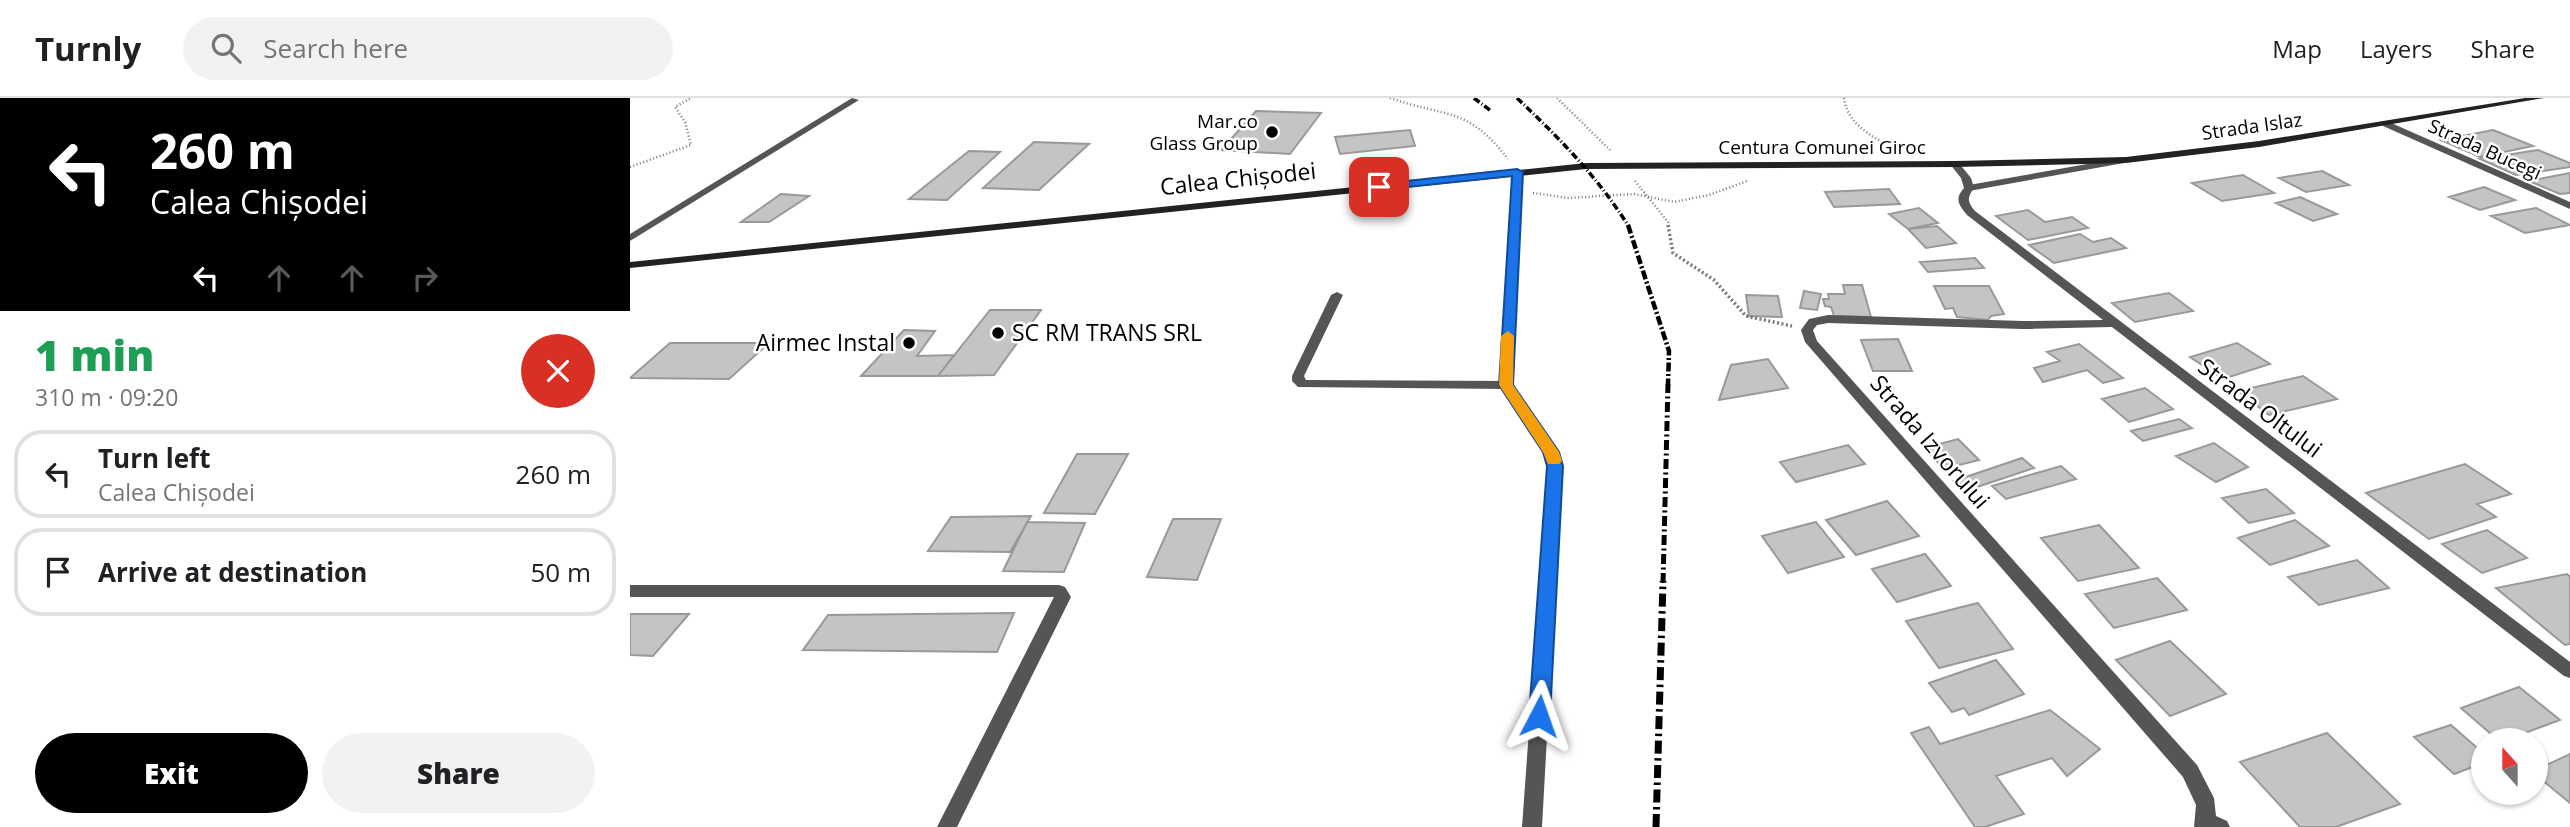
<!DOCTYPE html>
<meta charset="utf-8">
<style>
body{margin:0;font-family:"Open Sans",sans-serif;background:#f2f2f2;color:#202124;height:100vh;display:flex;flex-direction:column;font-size:26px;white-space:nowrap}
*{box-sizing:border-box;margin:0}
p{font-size:23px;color:#757577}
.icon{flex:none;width:38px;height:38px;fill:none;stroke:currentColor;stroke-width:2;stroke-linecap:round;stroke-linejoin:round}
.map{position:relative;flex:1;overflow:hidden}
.panel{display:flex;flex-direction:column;background:#fff;width:630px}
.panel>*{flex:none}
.top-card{background:#000;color:#fff;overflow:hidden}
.needle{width:46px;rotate:339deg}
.fabs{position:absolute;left:1841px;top:630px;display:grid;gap:14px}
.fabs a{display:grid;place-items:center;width:77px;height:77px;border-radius:50%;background:#fff;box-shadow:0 2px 5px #0004;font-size:35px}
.pin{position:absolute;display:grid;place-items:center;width:60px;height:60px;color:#fff;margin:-30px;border-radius:14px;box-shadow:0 4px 10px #0006}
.me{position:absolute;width:77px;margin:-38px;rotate:4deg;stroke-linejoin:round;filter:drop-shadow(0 0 5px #0008)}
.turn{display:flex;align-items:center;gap:24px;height:147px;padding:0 35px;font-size:32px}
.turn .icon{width:91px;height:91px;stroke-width:2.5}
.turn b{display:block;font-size:49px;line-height:60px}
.lanes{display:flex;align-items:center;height:66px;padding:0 35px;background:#0003;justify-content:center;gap:35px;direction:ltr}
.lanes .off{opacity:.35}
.round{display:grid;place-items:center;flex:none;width:74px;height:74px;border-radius:37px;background:#f2f2f2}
.summary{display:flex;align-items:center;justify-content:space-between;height:119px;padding:0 35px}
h1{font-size:42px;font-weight:800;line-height:52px;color:#1e9e55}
.action{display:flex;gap:14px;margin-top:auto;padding:14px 35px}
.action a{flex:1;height:80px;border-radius:42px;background:#000;color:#fff;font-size:28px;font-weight:800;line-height:80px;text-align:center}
.action a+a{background:#f2f2f2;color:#202124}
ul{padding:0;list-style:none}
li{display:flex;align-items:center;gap:21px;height:88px;margin:0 14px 10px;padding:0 21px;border:4px solid #e0e0e0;border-radius:28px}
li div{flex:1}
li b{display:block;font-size:26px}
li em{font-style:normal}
header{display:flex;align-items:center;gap:42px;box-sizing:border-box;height:98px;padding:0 35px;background:#fff;border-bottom:2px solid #e0e0e0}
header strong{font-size:33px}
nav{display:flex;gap:38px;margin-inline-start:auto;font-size:24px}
.search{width:490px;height:63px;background:#f2f2f2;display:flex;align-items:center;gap:18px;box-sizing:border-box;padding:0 24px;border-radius:38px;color:#757577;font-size:26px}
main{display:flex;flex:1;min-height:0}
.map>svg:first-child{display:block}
</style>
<header>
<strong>Turnly</strong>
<div class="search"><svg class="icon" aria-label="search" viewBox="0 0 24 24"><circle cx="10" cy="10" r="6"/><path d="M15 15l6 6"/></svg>Search here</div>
<nav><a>Map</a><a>Layers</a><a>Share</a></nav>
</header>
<main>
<section class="panel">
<div class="top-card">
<div class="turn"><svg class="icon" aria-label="left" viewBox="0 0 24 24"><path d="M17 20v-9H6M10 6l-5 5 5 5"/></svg><div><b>260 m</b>Calea Chișodei</div></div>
<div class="lanes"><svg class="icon" aria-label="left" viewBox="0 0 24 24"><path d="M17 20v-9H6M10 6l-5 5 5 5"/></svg><svg class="icon off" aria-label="ahead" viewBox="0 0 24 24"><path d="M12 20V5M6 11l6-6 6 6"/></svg><svg class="icon off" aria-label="ahead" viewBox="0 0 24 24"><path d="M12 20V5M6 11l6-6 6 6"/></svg><svg class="icon off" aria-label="right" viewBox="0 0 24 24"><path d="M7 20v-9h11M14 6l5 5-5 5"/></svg></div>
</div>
<div class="summary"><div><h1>1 min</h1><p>310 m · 09:20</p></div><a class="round" style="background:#d93025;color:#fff"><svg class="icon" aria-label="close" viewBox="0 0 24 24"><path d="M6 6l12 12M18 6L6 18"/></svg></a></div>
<ul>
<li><svg class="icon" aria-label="left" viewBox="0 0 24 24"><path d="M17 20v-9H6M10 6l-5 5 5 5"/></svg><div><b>Turn left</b><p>Calea Chișodei</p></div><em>260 m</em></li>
<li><svg class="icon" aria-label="arrive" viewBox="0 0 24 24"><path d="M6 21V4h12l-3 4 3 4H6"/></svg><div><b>Arrive at destination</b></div><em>50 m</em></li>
</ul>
<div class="action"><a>Exit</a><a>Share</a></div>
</section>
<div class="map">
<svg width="1940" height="729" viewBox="0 0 1940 729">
<rect width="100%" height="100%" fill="#fff"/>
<path fill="#c4c4c4" stroke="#999" stroke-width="2" d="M626,13L691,15L660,56L591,52Z
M780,32L785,48L710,56L705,39Z
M1863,32L1903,48L1850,59L1811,42Z
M404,44L459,46L409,92L353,90Z
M1908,52L1940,65V69L1886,77L1850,61Z
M339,53L370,54L317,102L279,101Z
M1692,73L1719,87L1676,94L1649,80Z
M1940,75V95L1930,96L1899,83Z
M1613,77L1644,95L1592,103L1562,85Z
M1854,89L1885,102L1850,112L1819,99Z
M1259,91L1270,106L1204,109L1195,94Z
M151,96L179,98L139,124H111Z
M1670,99L1707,116L1683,123L1646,105Z
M1289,110L1308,125L1278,131L1259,116Z
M1906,110L1940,127L1895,135L1861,118Z
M1398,112L1415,124L1442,119L1458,130L1398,142L1366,118Z
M1307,128L1326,145L1296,150L1278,131Z
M1450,136L1463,144L1481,140L1496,150L1424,165L1399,147Z
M1345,160L1354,170L1298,174L1290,164Z
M1213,187H1232L1241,219L1204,218L1201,209L1195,208L1193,201H1199L1198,196H1215Z
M1304,188H1359L1374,216L1361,218L1358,222L1327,219L1323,210L1315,211Z
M1174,193L1191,196L1187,212L1170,210Z
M1539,195L1563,213L1505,224L1482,205Z
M1116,197L1148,198L1152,219L1119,218Z
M360,212H411L364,277L308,278Z
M274,232L305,233L287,258L324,257L308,278H231Z
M1268,241L1282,273H1243L1231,242Z
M40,245H139L99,281L0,280Z
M1607,245L1640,266L1593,281L1560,259Z
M1449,246L1493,280L1473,285L1457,272L1413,284L1404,270L1430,263L1417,254Z
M1138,261L1158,290L1089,302L1101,267Z
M1673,278L1707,301L1639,317L1608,293Z
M1515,290L1543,311L1499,324L1472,301Z
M1549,321L1562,330L1513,343L1501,333Z
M1328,341L1349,362L1314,371L1294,350Z
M1584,345L1618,369L1586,384L1546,358Z
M1218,347L1235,366L1166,384L1150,364Z
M447,356H498L465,416L414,415Z
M1392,360L1404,370L1335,393L1324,383Z
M1835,366L1881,396L1847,406L1866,419L1799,441L1736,395Z
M1431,368L1446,381L1376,401L1362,388Z
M1636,391L1664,415L1619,425L1592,400Z
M1257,403L1289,438L1226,457L1196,422Z
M401,418L380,454L298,453L321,419Z
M543,421H591L567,482L517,479Z
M1665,422L1699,448L1640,467L1608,440Z
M397,424L455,425L434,474L373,473Z
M1186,424L1214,459L1158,475L1132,438Z
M1469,427L1509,470L1448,483L1411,440Z
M1857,432L1897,460L1852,475L1812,446Z
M1295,456L1321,488L1267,504L1242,471Z
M1727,462L1759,490L1689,507L1658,479Z
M1937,476L1940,479V546L1935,547L1866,490Z
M1527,480L1557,512L1484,530L1455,496Z
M1348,505L1383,551L1309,570L1276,523Z
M384,515L367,554L173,552L198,517Z
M0,516H59L23,558L0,557Z
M1540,543L1596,596L1540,618L1486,562Z
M1366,562L1394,596L1339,617L1334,610L1322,614L1299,585Z
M1889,589L1930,622L1876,642H1868L1831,610Z
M1420,612L1470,651L1437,678L1422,660L1366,678L1394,716L1355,729H1345L1281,635L1299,629L1310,646Z
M1821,627L1853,655V665L1824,676L1784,639Z
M1697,635L1770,706L1706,729H1670L1610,664Z
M1940,656V705L1906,677V672Z"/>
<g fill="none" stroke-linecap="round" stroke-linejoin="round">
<path stroke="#777" stroke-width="2.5" stroke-dasharray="1 2.5" stroke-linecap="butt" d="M760,0C817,20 837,8 878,61
M927,0L980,52
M1214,0C1217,26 1242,39 1264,50
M0,69L61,47L55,24L45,9L61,0
M1005,83L1038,124L1039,129
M903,95L938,100L1004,96L1044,104L1079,97L1117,83"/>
<path stroke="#777" stroke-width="3.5" stroke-dasharray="2 2.5" stroke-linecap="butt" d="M1038,127L1043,155L1084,182L1116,218L1162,228"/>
<path fill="#555" fill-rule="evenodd" d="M222,0L229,2L0,143V136Z
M1491,60L1494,61V65L1339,93L1334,90L1339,87Z
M707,194L713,197L674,278L676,282L876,283L882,287L876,291L668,289L662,283V278L701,197Z
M0,487H429L435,489L441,499L327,729H307L424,499H0Z"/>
<path fill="#555" fill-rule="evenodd" d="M1753,24H1759L1940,104V111L1753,28Z
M1322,64H1328L1341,80L1344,90C1337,100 1337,103 1345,113L1940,564V580L1934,578L1482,229L1393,231L1198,225L1187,227L1183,232L1187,243L1567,667L1584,700L1586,718L1597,723L1600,729H1564L1566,707L1553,679L1175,244L1171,232L1179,221L1198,217L1393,223L1473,222L1337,117C1329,107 1324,101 1334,90L1331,80L1320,66Z
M887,71L892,74L882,287L928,354L932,368L912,729H892L918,368L914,354L870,287L882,74Z"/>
<path fill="#222" fill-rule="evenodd" d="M1895,0H1914L1629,49L1496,65L1325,69L956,71L0,170V164L956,65L1325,63L1496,59L1629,43Z"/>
<path stroke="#000" stroke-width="3.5" stroke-dasharray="7 2.5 1 2.5" stroke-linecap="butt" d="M844,0L861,13
M887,0C929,40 968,79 999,129"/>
<path stroke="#000" stroke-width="4.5" stroke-dasharray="9 2.5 2 2.5" stroke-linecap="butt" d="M998,127L1039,253L1038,287"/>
<path stroke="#000" stroke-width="5" stroke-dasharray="10 3.5 2 3.5" stroke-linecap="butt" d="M1033,485L1038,286"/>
<path stroke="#000" stroke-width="7" stroke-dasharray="13 4.5 2.5 4.5" stroke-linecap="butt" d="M1026,729L1033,483"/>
</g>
<path fill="#1a73e8" stroke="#114b97" stroke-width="2" d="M887,71L893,74L883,287L929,354L933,368L920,618L917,624L909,626L902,624L899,618L917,368L913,354L869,287L882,78L749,92L743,89L749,86Z"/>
<path fill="#f59e0b" d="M878,233L884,238L883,287L929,354L932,363L929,366H918L913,354L869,287L871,238Z"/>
<g fill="#000" stroke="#fff" stroke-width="2.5">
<circle cx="642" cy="34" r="7"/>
<circle cx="368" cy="235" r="7"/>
<circle cx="279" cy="245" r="7"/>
</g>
<g text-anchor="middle" stroke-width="5" stroke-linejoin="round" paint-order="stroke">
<g font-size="19" fill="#000" stroke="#fff" text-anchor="end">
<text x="628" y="30">Mar.co<tspan x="628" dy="22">Glass Group</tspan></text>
</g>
<g font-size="19" fill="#000" stroke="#fff">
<text transform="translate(1622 28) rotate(-8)" y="7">Strada Islaz</text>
<text x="1192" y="56">Centura Comunei Giroc</text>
<text transform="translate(1855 51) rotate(24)" y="7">Strada Bucegi</text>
</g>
<g font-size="23" fill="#000" stroke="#fff">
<text transform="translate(608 81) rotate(-6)" y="8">Calea Chișodei</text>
<text transform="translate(1630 310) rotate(37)" y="8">Strada Oltului</text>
<text transform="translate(1300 344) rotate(49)" y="8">Strada Izvorului</text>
</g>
<g font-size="23" fill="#000" stroke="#fff" text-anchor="start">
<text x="382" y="243">SC RM TRANS SRL</text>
<text x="265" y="253" text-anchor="end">Airmec Instal</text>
</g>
</g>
</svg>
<div class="fabs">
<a><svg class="needle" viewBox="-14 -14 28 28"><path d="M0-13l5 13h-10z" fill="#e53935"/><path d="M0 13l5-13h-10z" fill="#757577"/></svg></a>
</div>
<div class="pin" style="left:749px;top:89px;background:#d93025"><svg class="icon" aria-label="arrive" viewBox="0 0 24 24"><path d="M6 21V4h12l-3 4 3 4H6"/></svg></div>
<svg class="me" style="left:909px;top:618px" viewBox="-20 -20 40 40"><path d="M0-17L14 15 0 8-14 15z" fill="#1a73e8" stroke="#fff" stroke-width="4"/></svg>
</div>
</main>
